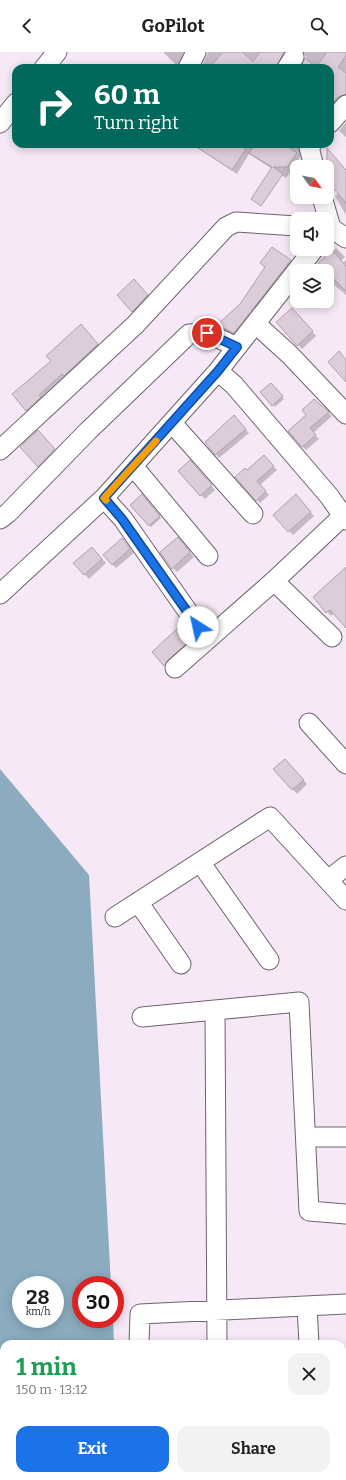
<!DOCTYPE html>
<meta charset="utf-8">
<style>
body{margin:0;font-family:Bitter,serif;background:#f2f2f2;color:#222;height:100vh;display:flex;flex-direction:column;font-size:15px;white-space:nowrap}
*{box-sizing:border-box;margin:0}
p{font-size:13px;color:#767676}
.icon{flex:none;width:22px;height:22px;fill:none;stroke:currentColor;stroke-width:2;stroke-linecap:round;stroke-linejoin:round}
.map{position:relative;flex:1;overflow:hidden}
.drawer{position:absolute;left:0px;top:1288px;width:346px;height:140px;display:flex;flex-direction:column;background:#fff;border-radius:12px 12px 0 0;box-shadow:0 2px 10px #0003}
.drawer>*{flex:none}
.top-card{position:absolute;left:12px;top:12px;width:322px;height:84px;border-radius:12px;box-shadow:0 2px 10px #0003;background:#00695c;color:#fff;overflow:hidden}
.needle{width:26px;rotate:123deg}
.buttons{position:absolute;left:290px;top:108px;display:grid;gap:8px}
.buttons a{display:grid;place-items:center;width:44px;height:44px;border-radius:8px;background:#fff;box-shadow:0 2px 10px #0003;font-size:20px}
.speed{position:absolute;left:12px;top:1224px;display:flex;gap:8px;font-size:20px;font-weight:700;text-align:center}
.speed>*{display:grid;place-content:center;width:52px;height:52px;border-radius:50%;background:#fff;box-shadow:0 2px 10px #0003;line-height:1}
.speed small{font-size:10px;font-weight:400}
.speed .limit{border:6px solid #d22;background:#fff;color:#111}
.pin{position:absolute;display:grid;place-items:center;width:34px;height:34px;color:#fff;margin:-17px;border:2px solid #fff;border-radius:50%;box-shadow:0 1px 4px #0007}
.me{position:absolute;width:44px;margin:-22px;rotate:325deg;stroke-linejoin:round;filter:drop-shadow(0 0 3px #0008)}
.turn{display:flex;align-items:center;gap:14px;height:84px;padding:0 16px;font-size:18px}
.turn .icon{width:52px;height:52px;stroke-width:2.5}
.turn b{display:block;font-size:28px;line-height:34px}
.round{display:grid;place-items:center;flex:none;width:42px;height:42px;border-radius:12px;background:#f2f2f2}
.headline{display:flex;align-items:center;justify-content:space-between;height:68px;padding:0 16px}
h1{font-size:24px;font-weight:700;line-height:30px;color:#1e9e55}
.button{display:flex;gap:8px;margin-top:auto;padding:8px 16px}
.button a{flex:1;height:46px;border-radius:12px;background:#1a73e8;color:#fff;font-size:16px;font-weight:700;line-height:46px;text-align:center}
.button a+a{background:#f2f2f2;color:#222}
header{display:flex;justify-content:space-between;align-items:center;height:52px;padding:0 16px;background:#fff;font-size:18px;font-weight:700}
.map>svg:first-child{display:block}
</style>
<header><svg class="icon" aria-label="back" viewBox="0 0 24 24"><path d="M15 5l-7 7 7 7"/></svg>GoPilot<svg class="icon" aria-label="search" viewBox="0 0 24 24"><circle cx="10" cy="10" r="6"/><path d="M15 15l6 6"/></svg></header>
<div class="map">
<svg width="346" height="1428" viewBox="0 0 346 1428">
<rect width="100%" height="100%" fill="#f6e8f6"/>
<path fill="#8aacbe" fill-rule="evenodd" d="M0,717L89,823L111,1233H81V1267H113L114,1292H4V1401L0,1400ZM21,1233H55V1267H21Z
M93,1424H122V1428H108Z"/>
<path fill="#0003" d="M163,0H191L179,16Z
M208,0H292L282,16H201Z
M303,0H338L346,6V48L330,64V16H301L306,5Z
M346,70V85L339,79Z
M192,92H305L302,102L286,126L249,102L237,122Z
M332,103L346,119V163L335,144L339,141L327,128V115H325V110Z
M272,196L296,214L239,286L226,280L219,273L241,252L266,216Z
M336,196L345,205L341,209L343,211L346,208V243L327,227V219H312Z
M138,233L151,247L137,263L119,243Z
M299,249H309L305,254Z
M296,261L316,284L302,297L298,293Z
M84,277L101,296L31,362L27,358L52,309Z
M271,332L284,347L275,355L262,340Z
M314,348L332,364L313,381L319,387L306,398L302,394L307,363Z
M234,365L249,381L219,406L206,390Z
M38,379L57,400L41,417L39,414Z
M264,404L277,418L260,433L269,443L260,451L257,448L247,419Z
M194,414L215,438L205,447L201,443Z
M142,444L161,466L151,475L132,453Z
M299,448L314,464L293,483L274,463Z
M181,490L194,505L177,520L173,516Z
M126,491L134,501L116,516L104,503Z
M96,500L106,511L89,527L75,511Z
M346,533V574L334,561L331,564L314,545Z
M184,579L195,591L169,617L153,600Z
M289,712L307,732L297,742L274,717Z"/>
<path fill="#ddcdda" stroke="#b0a2ad" d="M223,0H242L253,10L260,0H284L276,16H209Z
M327,0H346V4L338,15L346,21V42L338,45L330,54V16H300L305,6L316,15Z
M192,92H237L246,97L232,118Z
M255,92H283L297,101L287,115H273L283,122L261,154L251,147L272,115L249,101Z
M327,96L346,118V151L327,129Z
M272,195L291,208L234,281L219,274L217,273L240,252L265,215L260,211Z
M332,198L346,214V239L318,211Z
M134,227L148,243L132,260L117,243Z
M297,236V248L292,243Z
M292,256L313,279L297,294L276,270Z
M81,272L98,292L64,324L62,322L39,343L41,345L26,359L12,342L51,309L46,304Z
M339,299L346,308V330L328,310Z
M271,331L283,344L272,354L260,340Z
M314,347L329,360L310,376L316,383L302,395L288,379L306,363L302,358Z
M234,363L246,377L215,403L205,390Z
M38,378L55,397L38,415L20,395Z
M264,403L274,414L257,429L266,439L256,449L235,425L245,416L247,418Z
M190,408L212,433L200,444L178,419Z
M142,442L160,464L149,474L130,453Z
M296,442L311,460L288,480L273,463Z
M178,485L190,500L172,517L160,500Z
M122,486L130,497L112,513L103,503Z
M92,495L102,507L84,523L73,511Z
M346,515V576L330,558L326,561L313,545Z
M180,574L192,587L168,608L164,614L152,600Z
M285,707L304,728L292,738L273,717Z"/>
<g fill="none" stroke-linecap="round" stroke-linejoin="round">
<g stroke="#6e636f" stroke-width="21">
<path id="minor" d="M44,16L57,0
M188,16L196,0
M287,16L294,5
M0,71L16,51
M330,71L346,53
M312,92L309,95L314,115
M322,145L331,176L327,181
M327,175L331,176L346,186
M256,272L290,303L346,362
M218,319L234,333L329,444L346,468
M172,371L253,462
M0,398L135,273L226,175L236,170L297,174
M133,414L208,504
M104,446L123,467L207,587
M0,467L8,461L88,379L189,282L207,281L237,295
M274,529L332,585
M0,542L104,446L218,319L314,197
M175,616L274,529L342,465
M309,671L346,712
M200,810L269,908
M328,828L346,814
M138,850L181,912
M115,865L270,765L346,848
M215,959L217,1292
M142,965L299,950L309,1159L346,1162
M306,1085H346
M307,1254L309,1292
M139,1292L140,1262L346,1252
M342,1344H346
M314,1424V1428
M136,1428V1424
M215,1428V1424"/>
</g>
<use href="#minor" stroke="#fff" stroke-width="19"/>
</g>
<g fill="none" stroke-linecap="round" stroke-linejoin="round">
<g stroke="#114b97" stroke-width="10">
<path id="route" d="M198,575L122,467L104,446L218,319L237,295L207,281"/>
</g>
<use href="#route" stroke="#1a73e8" stroke-width="7"/>
<path stroke="#f59e0b" stroke-width="7" d="M106,448L104,446L156,389"/>
</g>
</svg>
<div class="buttons">
<a><svg class="needle" viewBox="-14 -14 28 28"><path d="M0-13l5 13h-10z" fill="#e53935"/><path d="M0 13l5-13h-10z" fill="#767676"/></svg></a>
<a><svg class="icon" aria-label="sound" viewBox="0 0 24 24"><path d="M4 9h4l5-4v14l-5-4H4zM17 9q2 3 0 6"/></svg></a>
<a><svg class="icon" aria-label="layers" viewBox="0 0 24 24"><path d="M12 4l9 5-9 5-9-5zM3 14l9 5 9-5"/></svg></a>
</div>
<div class="speed"><div>28<small>km/h</small></div><div class="limit">30</div></div>
<div class="pin" style="left:207px;top:281px;background:#d93025"><svg class="icon" aria-label="arrive" viewBox="0 0 24 24"><path d="M6 21V4h12l-3 4 3 4H6"/></svg></div>
<svg class="me" style="left:198px;top:575px" viewBox="-20 -20 40 40"><circle r="19" fill="#fff"/><path d="M0-13L10 11 0 6-10 11z" fill="#1a73e8"/></svg>
<div class="top-card">
<div class="turn"><svg class="icon" aria-label="right" viewBox="0 0 24 24"><path d="M7 20v-9h11M14 6l5 5-5 5"/></svg><div><b>60 m</b>Turn right</div></div>
</div>
<section class="drawer">
<div class="headline"><div><h1>1 min</h1><p>150 m · 13:12</p></div><a class="round"><svg class="icon" aria-label="close" viewBox="0 0 24 24"><path d="M6 6l12 12M18 6L6 18"/></svg></a></div>
<div class="button"><a>Exit</a><a>Share</a></div>
</section>
</div>
